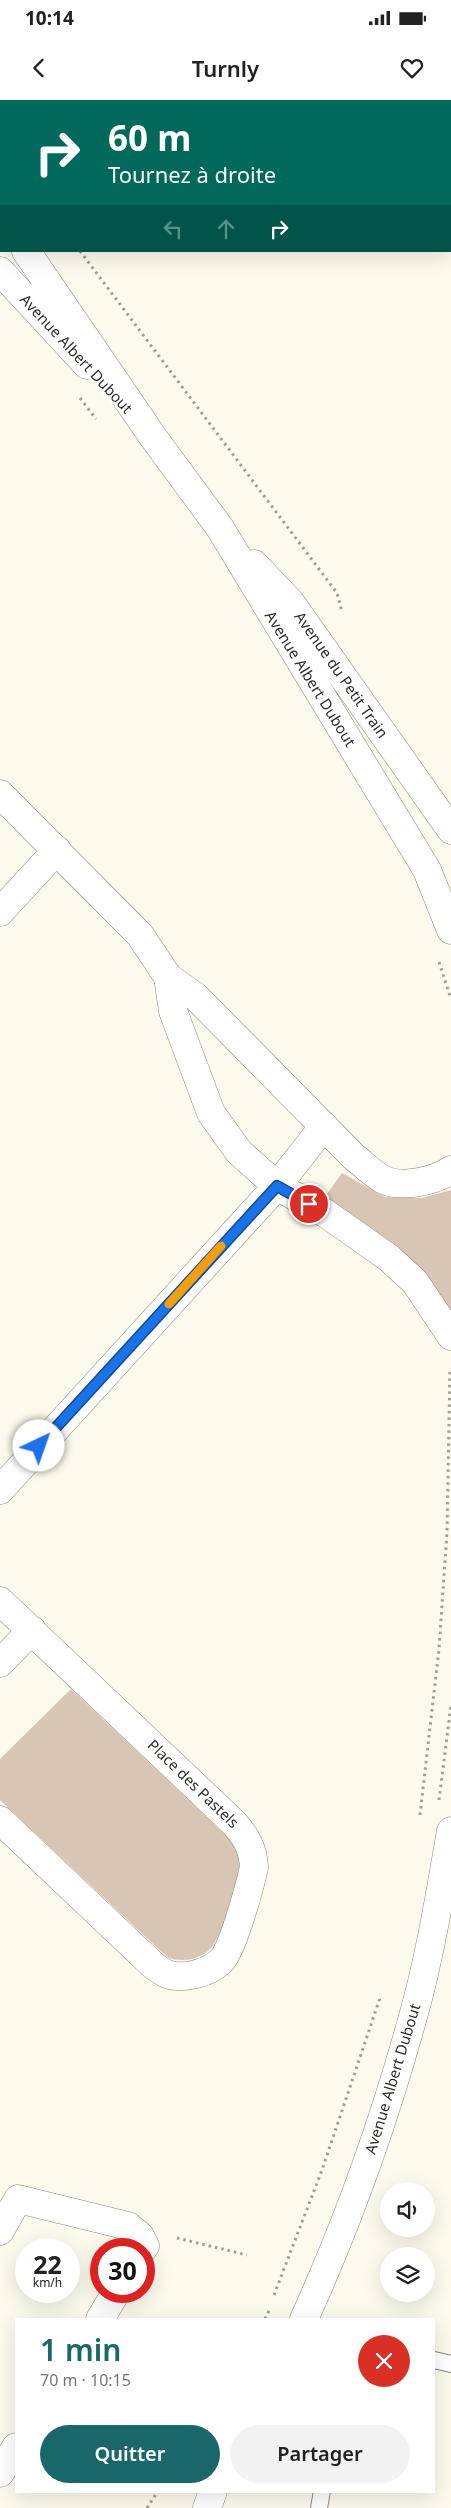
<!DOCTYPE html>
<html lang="fr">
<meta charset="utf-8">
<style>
body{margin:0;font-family:"Noto Sans",sans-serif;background:#f2f2f2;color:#222;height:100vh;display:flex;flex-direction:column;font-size:19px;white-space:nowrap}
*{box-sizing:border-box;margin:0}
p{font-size:16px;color:#767676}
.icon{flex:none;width:28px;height:28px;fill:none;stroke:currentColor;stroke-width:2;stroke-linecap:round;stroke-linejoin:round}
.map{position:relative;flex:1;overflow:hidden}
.details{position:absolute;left:15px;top:2218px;width:420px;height:175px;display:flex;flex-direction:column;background:#fff;border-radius:0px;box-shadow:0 5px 20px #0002}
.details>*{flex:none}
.hud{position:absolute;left:0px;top:0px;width:451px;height:152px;box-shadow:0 5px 20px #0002;background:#00695c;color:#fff;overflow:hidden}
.tools{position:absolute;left:380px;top:2082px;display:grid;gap:10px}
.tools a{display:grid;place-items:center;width:55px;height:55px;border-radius:50%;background:#fff;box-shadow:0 5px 20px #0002;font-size:25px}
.speed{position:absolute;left:15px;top:2138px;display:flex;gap:10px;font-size:25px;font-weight:700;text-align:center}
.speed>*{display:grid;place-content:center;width:65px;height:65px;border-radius:50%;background:#fff;box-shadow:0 5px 20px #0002;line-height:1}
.speed small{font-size:12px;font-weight:400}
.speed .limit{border:8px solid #d22;background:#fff;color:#111}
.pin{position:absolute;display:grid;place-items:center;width:42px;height:42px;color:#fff;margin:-21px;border:2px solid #fff;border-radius:50%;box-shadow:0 1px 5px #0007}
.me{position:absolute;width:55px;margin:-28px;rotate:42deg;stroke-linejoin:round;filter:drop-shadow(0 0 4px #0008)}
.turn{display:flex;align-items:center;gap:18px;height:105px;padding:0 25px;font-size:22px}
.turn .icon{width:65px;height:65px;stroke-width:2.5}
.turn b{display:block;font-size:35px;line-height:42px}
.lanes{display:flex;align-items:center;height:48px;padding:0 25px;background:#0003;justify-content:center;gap:25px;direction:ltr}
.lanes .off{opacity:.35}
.round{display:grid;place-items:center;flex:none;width:52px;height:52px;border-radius:26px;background:#f2f2f2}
.overview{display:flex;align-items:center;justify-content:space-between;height:85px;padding:0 25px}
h1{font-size:30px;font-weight:600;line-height:38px;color:#19676a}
.button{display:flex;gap:10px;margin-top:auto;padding:10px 25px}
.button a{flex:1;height:58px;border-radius:30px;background:#19676a;color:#fff;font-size:20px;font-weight:600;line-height:58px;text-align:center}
.button a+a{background:#f2f2f2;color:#222}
.status{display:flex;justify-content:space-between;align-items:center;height:35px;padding:0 25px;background:#fff;direction:ltr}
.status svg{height:14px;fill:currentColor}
header{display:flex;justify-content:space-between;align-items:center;height:65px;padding:0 25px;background:#fff;font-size:22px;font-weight:600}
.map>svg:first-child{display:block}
</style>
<div class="status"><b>10:14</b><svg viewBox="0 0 49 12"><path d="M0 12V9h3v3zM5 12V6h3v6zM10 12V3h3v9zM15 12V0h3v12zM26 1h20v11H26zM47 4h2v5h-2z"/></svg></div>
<header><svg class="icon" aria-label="back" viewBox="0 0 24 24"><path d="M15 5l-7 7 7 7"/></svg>Turnly<svg class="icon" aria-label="heart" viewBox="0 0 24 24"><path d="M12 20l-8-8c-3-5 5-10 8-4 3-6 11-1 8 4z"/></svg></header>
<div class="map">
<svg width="451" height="2408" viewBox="0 0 451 2408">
<rect width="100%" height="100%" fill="#fbfaec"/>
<path fill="#d9c5b4" d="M342,1073L385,1097L422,1098L451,1090V1216L324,1098Z
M71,1589L237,1746C240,1757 242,1766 240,1777C236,1793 220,1842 208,1851C197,1860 182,1862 168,1858L0,1700V1659Z"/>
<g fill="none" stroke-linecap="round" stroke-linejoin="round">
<g stroke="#88877b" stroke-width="18">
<path id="service" d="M434,2260L451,2264
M319,2408L322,2391"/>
</g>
<g stroke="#88877b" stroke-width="29">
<path id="minor" d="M0,694L140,835L168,877L196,897L354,1057C363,1064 372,1073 382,1079C401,1089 434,1081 451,1070
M0,812L57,750
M168,877L173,911L211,1013L239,1052L277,1086L325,1113L389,1158L415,1182L451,1236
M0,1390L277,1086L324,1026
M0,1501L234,1723C246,1737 253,1748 254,1767C250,1786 233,1849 221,1861C209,1873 183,1880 167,1874C162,1872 158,1869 154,1866L0,1720
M0,1563L32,1530
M0,2131L18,2099L128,2126L140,2136L145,2146L143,2149
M100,2219L117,2191
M0,2373L16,2347"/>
</g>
<g stroke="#88877b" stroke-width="29">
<path id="secondary" d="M0,114L1,116
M26,151L153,337L220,428L427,770L451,830
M0,171L87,265
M254,464L291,503L451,730
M304,2219C351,2116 388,2010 417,1902C432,1845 441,1788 451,1731
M207,2408L213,2391"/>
</g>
<path stroke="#a09f95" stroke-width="3" stroke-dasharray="2.5 4" stroke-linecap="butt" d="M0,44L1,46
M80,151L337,493L342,512
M80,298L96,319
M439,862L451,899
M439,1700L451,1605
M420,1715L439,1549L447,1432L450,1270
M177,2138L247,2155
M274,2195L322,2070L381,1895
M265,2219L270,2208
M147,2408L158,2391"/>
<use href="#service" stroke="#fff" stroke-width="16"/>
<use href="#minor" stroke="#fff" stroke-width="28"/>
<use href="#secondary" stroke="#fff" stroke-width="28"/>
</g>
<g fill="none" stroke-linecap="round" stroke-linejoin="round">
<g stroke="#114b97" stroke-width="12">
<path id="route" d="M39,1346L277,1086L309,1104"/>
</g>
<use href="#route" stroke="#1a73e8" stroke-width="9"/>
<path stroke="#f59e0b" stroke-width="9" d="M169,1204L221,1146"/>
</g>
<g text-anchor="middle" stroke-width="5" stroke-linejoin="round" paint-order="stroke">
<g font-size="15" fill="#2e2d28" stroke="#fff">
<text transform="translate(76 254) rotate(47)" y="5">Avenue Albert Dubout</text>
<text transform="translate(341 575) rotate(55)" y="5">Avenue du Petit Train</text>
<text transform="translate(310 579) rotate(58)" y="5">Avenue Albert Dubout</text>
<text transform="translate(193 1684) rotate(44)" y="5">Place des Pastels</text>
<text transform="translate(393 1979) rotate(-73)" y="5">Avenue Albert Dubout</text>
</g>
</g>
</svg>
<div class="tools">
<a><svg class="icon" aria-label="sound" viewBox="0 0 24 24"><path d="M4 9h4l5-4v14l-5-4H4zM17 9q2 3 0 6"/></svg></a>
<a><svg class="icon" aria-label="layers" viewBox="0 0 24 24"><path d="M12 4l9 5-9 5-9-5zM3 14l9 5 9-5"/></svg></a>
</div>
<div class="speed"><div>22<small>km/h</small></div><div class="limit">30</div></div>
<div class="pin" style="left:309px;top:1104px;background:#d93025"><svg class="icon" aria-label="arrive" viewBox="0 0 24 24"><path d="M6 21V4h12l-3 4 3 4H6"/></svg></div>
<svg class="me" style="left:39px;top:1346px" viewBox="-20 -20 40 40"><circle r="19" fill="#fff"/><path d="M0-13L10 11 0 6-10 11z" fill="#1a73e8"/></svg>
<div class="hud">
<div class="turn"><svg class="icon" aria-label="right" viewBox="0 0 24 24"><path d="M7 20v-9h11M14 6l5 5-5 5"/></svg><div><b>60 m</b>Tournez à droite</div></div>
<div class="lanes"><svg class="icon off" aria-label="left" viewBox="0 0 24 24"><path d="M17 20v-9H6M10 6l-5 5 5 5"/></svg><svg class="icon off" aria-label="ahead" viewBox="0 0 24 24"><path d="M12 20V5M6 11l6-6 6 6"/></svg><svg class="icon" aria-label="right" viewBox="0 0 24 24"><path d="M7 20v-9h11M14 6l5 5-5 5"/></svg></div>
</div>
<section class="details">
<div class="overview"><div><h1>1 min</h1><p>70 m · 10:15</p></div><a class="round" style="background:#d93025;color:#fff"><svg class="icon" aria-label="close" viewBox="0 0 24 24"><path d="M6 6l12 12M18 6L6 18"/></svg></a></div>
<div class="button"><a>Quitter</a><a>Partager</a></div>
</section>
</div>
